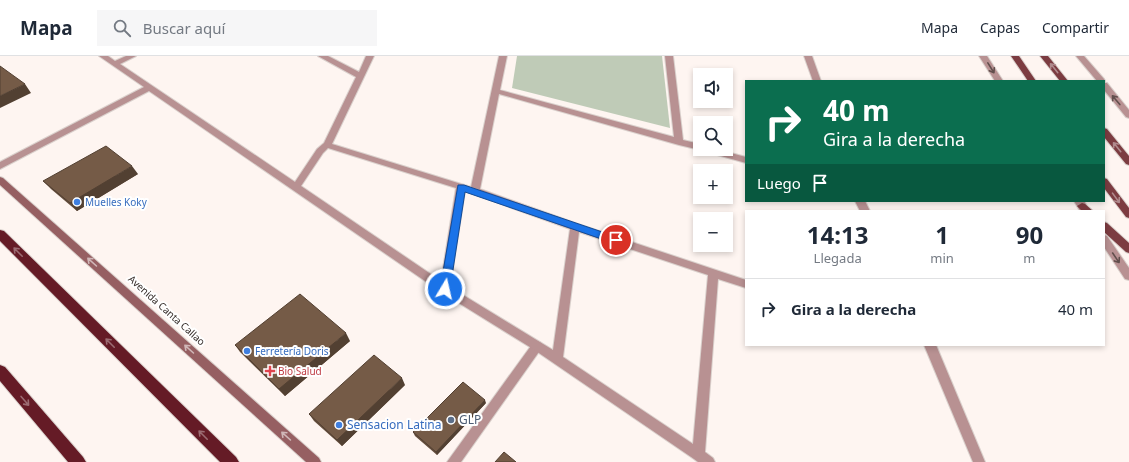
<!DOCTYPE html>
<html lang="es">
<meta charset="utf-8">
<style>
body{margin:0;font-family:"Noto Sans",sans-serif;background:#f6f6f7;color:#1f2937;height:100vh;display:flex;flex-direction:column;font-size:15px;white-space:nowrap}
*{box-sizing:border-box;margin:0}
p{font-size:13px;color:#747a83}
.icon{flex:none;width:22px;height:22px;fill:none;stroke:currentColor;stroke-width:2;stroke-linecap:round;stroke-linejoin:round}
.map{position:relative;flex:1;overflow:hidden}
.details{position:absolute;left:745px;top:154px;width:360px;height:136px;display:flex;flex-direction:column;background:#fff;border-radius:0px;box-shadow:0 2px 6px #0003}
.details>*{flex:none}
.top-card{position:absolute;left:745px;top:24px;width:360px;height:122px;border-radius:0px;box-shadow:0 2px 6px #0003;background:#0b6e4f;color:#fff;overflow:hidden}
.buttons{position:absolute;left:693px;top:12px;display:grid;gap:8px}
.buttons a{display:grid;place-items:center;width:40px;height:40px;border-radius:0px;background:#fff;box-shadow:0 2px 6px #0003;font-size:20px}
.pin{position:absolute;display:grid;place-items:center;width:34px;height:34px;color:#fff;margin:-17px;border:2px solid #fff;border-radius:50%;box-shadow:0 1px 4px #0007}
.me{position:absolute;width:44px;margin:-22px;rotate:9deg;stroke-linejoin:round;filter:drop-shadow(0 0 3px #0008)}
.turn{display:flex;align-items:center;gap:14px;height:84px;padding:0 12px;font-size:18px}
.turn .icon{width:52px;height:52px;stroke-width:2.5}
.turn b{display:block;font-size:28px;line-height:34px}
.then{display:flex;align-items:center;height:38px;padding:0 12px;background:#0003;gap:8px;font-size:15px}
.eta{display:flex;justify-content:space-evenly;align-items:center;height:68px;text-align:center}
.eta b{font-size:24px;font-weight:700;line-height:28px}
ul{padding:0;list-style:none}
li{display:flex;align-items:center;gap:12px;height:60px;padding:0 12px;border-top:1px solid #e0e1e3}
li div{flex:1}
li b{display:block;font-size:15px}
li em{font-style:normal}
header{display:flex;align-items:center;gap:24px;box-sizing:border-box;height:56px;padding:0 20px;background:#fff;border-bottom:1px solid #e0e1e3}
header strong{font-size:19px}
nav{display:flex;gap:22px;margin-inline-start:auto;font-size:14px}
.search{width:280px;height:36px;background:#f6f6f7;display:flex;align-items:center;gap:10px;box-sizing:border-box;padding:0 14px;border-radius:0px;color:#747a83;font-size:15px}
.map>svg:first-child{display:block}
</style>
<header>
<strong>Mapa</strong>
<div class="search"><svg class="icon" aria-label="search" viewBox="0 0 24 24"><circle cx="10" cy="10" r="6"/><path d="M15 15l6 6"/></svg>Buscar aquí</div>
<nav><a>Mapa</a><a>Capas</a><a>Compartir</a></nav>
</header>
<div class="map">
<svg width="1129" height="406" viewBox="0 0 1129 406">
<rect width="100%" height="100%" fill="#fef5f1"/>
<path fill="#bfcbb7" d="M517,0H662L670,72L512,32Z"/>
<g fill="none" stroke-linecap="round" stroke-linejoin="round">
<g stroke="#dad1cd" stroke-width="2">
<path id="lane" d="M537,285L541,287L543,290L541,293L461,406H447L533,287Z"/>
</g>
<g stroke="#dad1cd" stroke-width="2">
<path id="street" d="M99,0H108L115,5L126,0H136L120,8L295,126L317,93L324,87L356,21L318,0H328L359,16L366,0H374L332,88L471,131L499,0H507L500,34L674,81L665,0H673L683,84L700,88V93H716L746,101V107L703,95L702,93L700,94L679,89L499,38L480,133L578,168L746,224V232L718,223L705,396L713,402L715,406H698L694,403L533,293L441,236L149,35L0,113V106L144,31ZM328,92L456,132L441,225L301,130L323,97ZM465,135L570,173L553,294L450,231ZM579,176L708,219L693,388L563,301Z
M804,0H812L821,25H813Z
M979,0H987L1003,25H995Z
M1076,0H1084L1104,23L1105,25L1104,26L1097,25Z
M1104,27H1107L1129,54V62L1126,61L1104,34Z
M855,145H865L870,155H860Z
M1074,145H1084L1090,155H1080Z
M1104,179L1107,180L1129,212V224L1125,223L1104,191Z
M924,289H936L985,406H973Z"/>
</g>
<g stroke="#dad1cd" stroke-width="2">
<path id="secondary" d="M0,121L3,122L319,402L321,406H306L0,129Z"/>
</g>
<g stroke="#dad1cd" stroke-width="2">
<path id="primary" d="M1011,0H1019L1036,25H1028Z
M1040,0H1048L1068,25H1060Z
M1104,72L1107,73L1129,100V109L1126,108L1104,81Z
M1104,122L1107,123L1129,152V162L1126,161L1104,132Z
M1082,147L1085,148L1093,155H1082L1077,150Z
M1104,166L1107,167L1129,187V197L1126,196L1104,176Z"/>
</g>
<g stroke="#dad1cd" stroke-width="2">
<path id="highway" d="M0,174L4,175L236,401L239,406H220L0,185Z
M0,309L5,311L83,401L86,406H68L0,325Z"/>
</g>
<use href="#lane" fill="#b89192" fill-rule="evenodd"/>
<use href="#street" fill="#b89192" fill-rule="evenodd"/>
<use href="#secondary" fill="#965f62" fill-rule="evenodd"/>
<use href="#primary" fill="#7c3c41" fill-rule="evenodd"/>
<use href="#highway" fill="#651b26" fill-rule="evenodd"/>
</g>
<path fill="#654e3d" d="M138,118L77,155L51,133L43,125Z
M350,285L285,340L240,296L235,289Z
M405,329L342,390L314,365L309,358Z
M486,347L437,399L415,380L413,376Z"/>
<path fill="#524032" d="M25,28L31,37L0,52V40Z
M132,110L138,118L77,155L70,147Z
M346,277L350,285L285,340L279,333Z
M402,322L405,329L342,390L337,384Z
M485,344L486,347L437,399L436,396Z"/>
<path fill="#755b47" stroke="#524032" d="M0,10L25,28L0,40Z
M106,90L132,110L70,147L43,125Z
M300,238L346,277L279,333L235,289Z
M374,299L402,322L337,384L309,358Z
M463,326L485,344L436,396L413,376Z
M504,396L516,406H495Z"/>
<defs><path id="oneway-shaft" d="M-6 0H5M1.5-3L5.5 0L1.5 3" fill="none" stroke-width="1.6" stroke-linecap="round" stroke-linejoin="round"/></defs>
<g stroke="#624f4d">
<use href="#oneway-shaft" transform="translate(991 12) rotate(58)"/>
<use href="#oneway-shaft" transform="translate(1116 44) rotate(-130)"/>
<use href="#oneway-shaft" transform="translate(1116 202) rotate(56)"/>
</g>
<g stroke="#b08a8d">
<use href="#oneway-shaft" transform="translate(1054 12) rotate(-129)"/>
<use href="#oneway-shaft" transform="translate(1117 91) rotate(-129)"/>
<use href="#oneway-shaft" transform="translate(1116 142) rotate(54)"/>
</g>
<g stroke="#9b6b72">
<use href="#oneway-shaft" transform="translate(18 196) rotate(-135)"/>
<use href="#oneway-shaft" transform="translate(110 287) rotate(-135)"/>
<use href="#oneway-shaft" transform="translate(25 345) rotate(49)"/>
<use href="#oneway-shaft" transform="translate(203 379) rotate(-135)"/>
</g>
<g stroke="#d0b7b8">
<use href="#oneway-shaft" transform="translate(92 206) rotate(-138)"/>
<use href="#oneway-shaft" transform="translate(189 293) rotate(-138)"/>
<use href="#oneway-shaft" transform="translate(286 380) rotate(-138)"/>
</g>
<path fill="#1a73e8" stroke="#114b97" d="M458,129H464L620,182L621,184L616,188L465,136L450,233L448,235H442L440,233Z"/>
<g fill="#3f7fe0" stroke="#fff" stroke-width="1.5">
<circle cx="77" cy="146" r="4"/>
<circle cx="247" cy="295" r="4"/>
<circle cx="339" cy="369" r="4"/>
</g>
<path fill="#e0444e" stroke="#fff" stroke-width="1.5" d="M268 309h4v4h4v4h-4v4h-4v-4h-4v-4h4z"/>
<circle fill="#5c6f8a" stroke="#fff" stroke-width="1.5" cx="451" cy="364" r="4"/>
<g text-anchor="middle" stroke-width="4" stroke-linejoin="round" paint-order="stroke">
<g font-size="10" fill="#366cbe" stroke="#fff" text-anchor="start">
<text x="85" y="150">Muelles Koky</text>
<text x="255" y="299">Ferretería Doris</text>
</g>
<g font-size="10" fill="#342b28" stroke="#fff">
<text transform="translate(167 254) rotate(42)" y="4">Avenida Canta Callao</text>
</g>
<g font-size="10" fill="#be3a42" stroke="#fff" text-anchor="start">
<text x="278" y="319">Bio Salud</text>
</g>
<g font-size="12" fill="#4e5e75" stroke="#fff" text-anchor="start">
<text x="459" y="368">GLP</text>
</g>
<g font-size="12" fill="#366cbe" stroke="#fff" text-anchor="start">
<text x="347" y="373">Sensacion Latina</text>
</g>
</g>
</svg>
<div class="buttons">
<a><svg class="icon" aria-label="sound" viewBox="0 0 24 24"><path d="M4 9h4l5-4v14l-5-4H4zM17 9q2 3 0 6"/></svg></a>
<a><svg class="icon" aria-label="search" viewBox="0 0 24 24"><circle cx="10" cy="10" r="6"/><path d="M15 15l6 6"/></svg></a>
<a>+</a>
<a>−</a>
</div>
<div class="pin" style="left:616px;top:184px;background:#d93025"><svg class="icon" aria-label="arrive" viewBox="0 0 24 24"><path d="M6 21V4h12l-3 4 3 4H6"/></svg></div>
<svg class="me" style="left:445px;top:233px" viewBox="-20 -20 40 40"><circle r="17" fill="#1a73e8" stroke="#fff" stroke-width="3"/><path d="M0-11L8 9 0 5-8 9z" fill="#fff"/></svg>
<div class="top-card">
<div class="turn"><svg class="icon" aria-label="right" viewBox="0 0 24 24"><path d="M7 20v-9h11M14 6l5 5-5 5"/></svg><div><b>40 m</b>Gira a la derecha</div></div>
<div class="then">Luego<svg class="icon" aria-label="arrive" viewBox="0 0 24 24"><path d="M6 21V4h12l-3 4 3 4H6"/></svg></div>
</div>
<section class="details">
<div class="eta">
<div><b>14:13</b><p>Llegada</p></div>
<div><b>1</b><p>min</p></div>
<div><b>90</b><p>m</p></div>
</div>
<ul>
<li><svg class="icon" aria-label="right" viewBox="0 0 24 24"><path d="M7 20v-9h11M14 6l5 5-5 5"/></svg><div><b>Gira a la derecha</b></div><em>40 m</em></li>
</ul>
</section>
</div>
